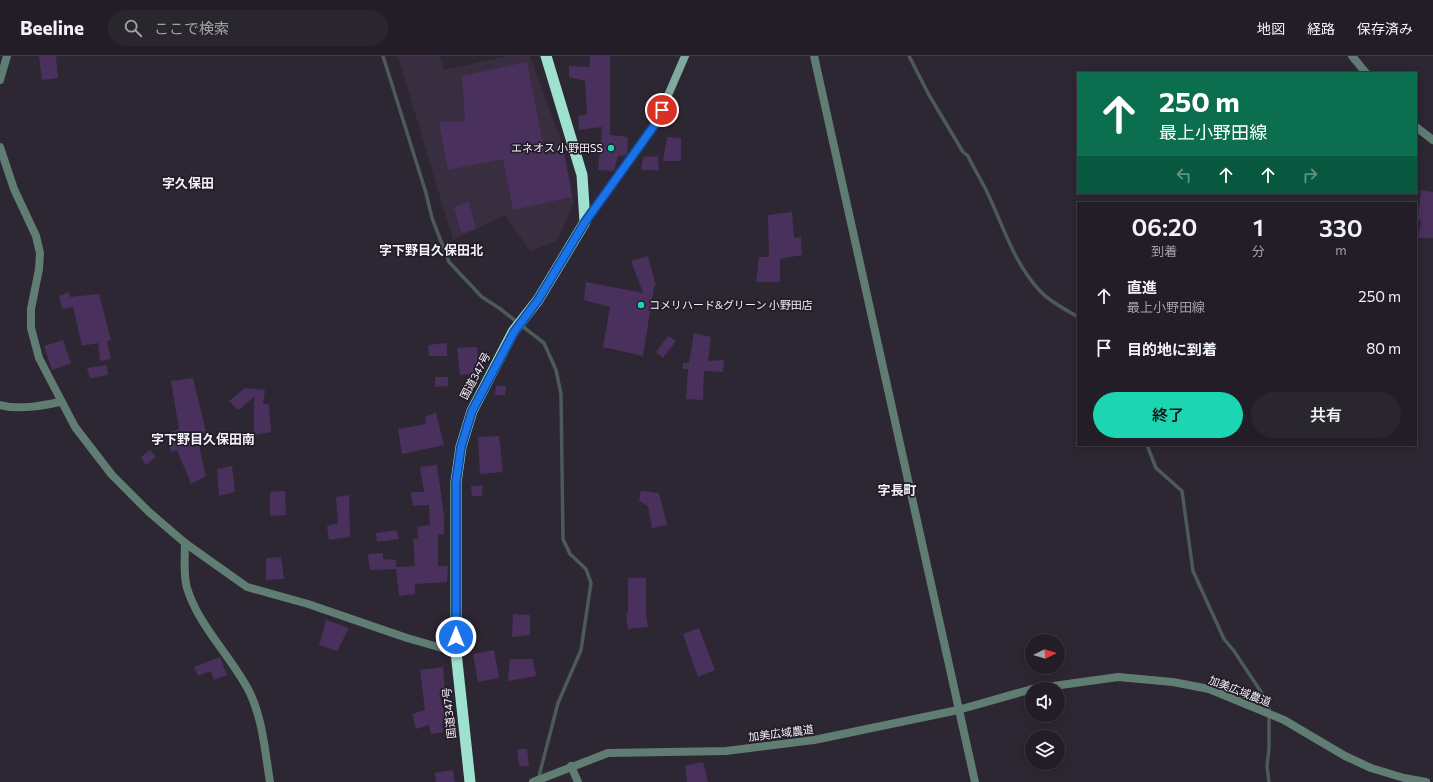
<!DOCTYPE html>
<html lang="ja">
<meta charset="utf-8">
<style>
body{margin:0;font-family:Commissioner,"Noto Sans JP",sans-serif;background:#2a262e;color:#f1f3f6;height:100vh;display:flex;flex-direction:column;font-size:15px;white-space:nowrap}
*{box-sizing:border-box;margin:0}
p{font-size:13px;color:#a2a2a7}
.icon{flex:none;width:22px;height:22px;fill:none;stroke:currentColor;stroke-width:2;stroke-linecap:round;stroke-linejoin:round}
.map{position:relative;flex:1;overflow:hidden}
.sheet{position:absolute;left:1077px;top:146px;width:340px;height:244px;display:flex;flex-direction:column;background:#221d26;border-radius:0px;box-shadow:0 2px 10px #0003,0 0 0 1px #3f3b43}
.sheet>*{flex:none}
.top-card{position:absolute;left:1077px;top:16px;width:340px;height:122px;border-radius:0px;box-shadow:0 2px 10px #0003,0 0 0 1px #3f3b43;background:#0b6e4f;color:#fff;overflow:hidden}
.needle{width:26px;rotate:85deg}
.buttons{position:absolute;left:1025px;top:578px;display:grid;gap:8px}
.buttons a{display:grid;place-items:center;width:40px;height:40px;border-radius:50%;background:#221d26;box-shadow:0 2px 10px #0003,0 0 0 1px #3f3b43;font-size:20px}
.pin{position:absolute;display:grid;place-items:center;width:34px;height:34px;color:#fff;margin:-17px;border:2px solid #fff;border-radius:50%;box-shadow:0 1px 4px #0007}
.me{position:absolute;width:44px;margin:-22px;rotate:0deg;stroke-linejoin:round;filter:drop-shadow(0 0 3px #0008)}
.turn{display:flex;align-items:center;gap:14px;height:84px;padding:0 16px;font-size:18px}
.turn .icon{width:52px;height:52px;stroke-width:2.5}
.turn b{display:block;font-size:28px;line-height:34px}
.lanes{display:flex;align-items:center;height:38px;padding:0 16px;background:#0003;justify-content:center;gap:20px;direction:ltr}
.lanes .off{opacity:.35}
.eta{display:flex;justify-content:space-evenly;align-items:center;height:68px;text-align:center}
.eta b{font-size:24px;font-weight:600;line-height:28px}
.cta{display:flex;gap:8px;margin-top:auto;padding:8px 16px}
.cta a{flex:1;height:46px;border-radius:24px;background:#1cd5b1;color:#111;font-size:16px;font-weight:600;line-height:46px;text-align:center}
.cta a+a{background:#2a262e;color:#f1f3f6}
ul{padding:0;list-style:none}
li{display:flex;align-items:center;gap:12px;height:52px;padding:0 16px}
li div{flex:1}
li b{display:block;font-size:15px}
li em{font-style:normal}
header{display:flex;align-items:center;gap:24px;box-sizing:border-box;height:56px;padding:0 20px;background:#221d26;border-bottom:1px solid #3f3b43}
header strong{font-size:19px}
nav{display:flex;gap:22px;margin-inline-start:auto;font-size:14px}
.search{width:280px;height:36px;background:#2a262e;display:flex;align-items:center;gap:10px;box-sizing:border-box;padding:0 14px;border-radius:22px;color:#a2a2a7;font-size:15px}
.map>svg:first-child{display:block}
</style>
<header>
<strong>Beeline</strong>
<div class="search"><svg class="icon" aria-label="search" viewBox="0 0 24 24"><circle cx="10" cy="10" r="6"/><path d="M15 15l6 6"/></svg>ここで検索</div>
<nav><a>地図</a><a>経路</a><a>保存済み</a></nav>
</header>
<div class="map">
<svg width="1433" height="726" viewBox="0 0 1433 726">
<rect width="100%" height="100%" fill="#2d2733"/>
<path fill="#382e40" d="M398,0H440L444,14L508,0H530L563,90L574,146L557,185L530,195L505,159L453,184Z"/>
<g fill="none" stroke-linecap="round" stroke-linejoin="round">
<path stroke="#4c5a59" stroke-width="3.5" d="M383,0L426,137L432,162L449,206L482,241L499,252L544,287L556,314L561,338L563,483L570,498L586,513L591,527L581,594L558,647L538,724
M909,0L929,39L963,96L968,100C974,113 982,125 988,138C1004,172 1014,207 1040,235C1050,246 1065,253 1078,261
M1147,389L1156,412L1182,435L1193,515L1224,583L1234,595L1269,648V692L1267,710L1269,726"/>
</g>
<path fill="#4a305c" d="M39,0H56L58,22L42,24Z
M590,0H610V79L628,81L627,99L618,100L614,115L598,114L602,71L579,74L578,60L587,58L585,25L569,21V10L590,11Z
M527,6L545,99L564,96L572,141L513,154L503,103L448,114L439,66L465,65L462,20Z
M667,81L681,82V105H663Z
M658,100L659,114H641L643,101Z
M1421,134L1433,136V182H1418L1421,164L1418,163Z
M469,146L476,173L461,177L454,151Z
M792,156L794,182L801,181L802,199L780,203V226H756L759,201H769L768,159Z
M648,200L656,230H654L643,300L603,291L610,251L584,244L586,226L643,237L631,205Z
M69,236L70,241L99,238L111,284L107,285L111,303L100,305L98,287L82,290L73,251L62,253L59,240Z
M694,277L711,281L708,305L724,304L723,316L704,315L703,344L686,343L688,313H683V307H689Z
M668,280L676,285L663,302L656,296Z
M63,284L71,307L52,314L44,290Z
M447,287V300H429L428,289Z
M477,291L479,317L460,319L457,292Z
M107,309L108,319L90,322L87,312Z
M435,321H448V330L435,331Z
M193,322L206,376L200,378V395L206,420L191,428L177,394L171,396L166,378L179,373L171,325Z
M496,330H506L505,339H495Z
M245,332L265,334L263,348H269L271,376L254,379V341L238,354L229,345Z
M436,357L444,389L402,398L398,373L426,368L425,361Z
M499,380L503,416L480,418L478,381Z
M150,394L156,401L146,409L141,401Z
M437,409L444,460V478L438,479V510H448L447,526L415,528V538L399,540L396,513L370,514L368,498L383,497V503L396,504V511L415,510L413,483H418L417,471L430,469L429,449L413,450L411,436H424L420,411Z
M232,410L235,436L219,440L217,413Z
M471,430H483L482,440H472Z
M285,435L286,459L270,460V436Z
M641,435L659,437L667,469L652,472L648,450L639,445Z
M349,439L350,481L329,484L327,470L338,467L336,441Z
M396,474L399,483L377,486L376,477Z
M281,501L284,523L266,524V502Z
M628,522H646V556L648,571L628,573L626,557H628Z
M513,558L530,559V579L512,581Z
M326,564L349,572L337,595L319,589Z
M699,572L715,614L698,621L683,578Z
M494,594L499,622L478,626L473,598Z
M220,601L227,619L214,624L211,615L198,620L194,611Z
M510,603H533L536,620L508,625Z
M443,611L445,636L439,637L446,665L442,666L443,676L431,678L429,669L416,673L412,658L425,654L420,614Z
M517,693H527L529,710H519Z
M703,706L708,726H687L685,710Z
M453,714L455,726H436L435,717Z"/>
<g fill="none" stroke-linecap="round" stroke-linejoin="round">
<path stroke="#607d74" stroke-width="8" d="M814,0L975,726
M1352,0L1366,17
M0,24L7,0
M1416,71L1433,84
M0,91L14,133L36,180L40,197L39,213L31,253V272L39,302L75,371L112,419L149,456L185,487L247,531L308,548L407,582L456,596
M0,349C19,354 41,350 60,346
M185,487C185,502 183,518 187,532C199,571 232,601 250,637C263,665 265,696 270,726
M571,710L578,726"/>
<path stroke="#607d74" stroke-width="8" d="M1032,633L1118,621L1173,626L1209,633L1284,664L1345,700L1371,712L1404,722L1426,726
M533,726L608,697L726,695L814,684L958,654L1032,633"/>
<path stroke="#7dac9e" stroke-width="8" d="M585,166L656,67L685,0"/>
<path stroke="#9ee1ce" stroke-width="11" d="M470,726L456,596V426L461,391L472,355L513,276L538,244L585,166L582,119L546,0"/>
</g>
<g fill="none" stroke-linecap="round" stroke-linejoin="round">
<g stroke="#114b97" stroke-width="10">
<path id="route" d="M456,581V426L461,391L472,355L514,276L538,244L585,166L656,67L662,54"/>
</g>
<use href="#route" stroke="#1a73e8" stroke-width="7"/>
</g>
<g fill="#1cd5b1" stroke="#231d29" stroke-width="1.5">
<circle cx="611" cy="92" r="4"/>
<circle cx="641" cy="249" r="4"/>
</g>
<g text-anchor="middle" stroke-width="3.5" stroke-linejoin="round" paint-order="stroke">
<g font-size="11" fill="#f5f1f9" stroke="#231d29" text-anchor="end">
<text x="603" y="96">エネオス 小野田SS</text>
<text x="649" y="253" text-anchor="start">コメリハード&amp;グリーン 小野田店</text>
</g>
<g font-size="11" fill="#f5f1f9" stroke="#231d29">
<text transform="translate(475 320) rotate(-62)" y="4">国道347号</text>
<text transform="translate(1240 635) rotate(21)" y="4">加美広域農道</text>
<text transform="translate(449 657) rotate(-96)" y="4">国道347号</text>
<text transform="translate(781 677) rotate(-7)" y="4">加美広域農道</text>
</g>
<g font-size="13" font-weight="bold" fill="#f5f1f9" stroke="#231d29">
<text x="188" y="132">字久保田</text>
<text x="431" y="199">字下野目久保田北</text>
<text x="203" y="388">字下野目久保田南</text>
<text x="897" y="439">字長町</text>
</g>
</g>
</svg>
<div class="buttons">
<a><svg class="needle" viewBox="-14 -14 28 28"><path d="M0-13l5 13h-10z" fill="#e53935"/><path d="M0 13l5-13h-10z" fill="#a2a2a7"/></svg></a>
<a><svg class="icon" aria-label="sound" viewBox="0 0 24 24"><path d="M4 9h4l5-4v14l-5-4H4zM17 9q2 3 0 6"/></svg></a>
<a><svg class="icon" aria-label="layers" viewBox="0 0 24 24"><path d="M12 4l9 5-9 5-9-5zM3 14l9 5 9-5"/></svg></a>
</div>
<div class="pin" style="left:662px;top:54px;background:#d93025"><svg class="icon" aria-label="arrive" viewBox="0 0 24 24"><path d="M6 21V4h12l-3 4 3 4H6"/></svg></div>
<svg class="me" style="left:456px;top:581px" viewBox="-20 -20 40 40"><circle r="17" fill="#1a73e8" stroke="#fff" stroke-width="3"/><path d="M0-11L8 9 0 5-8 9z" fill="#fff"/></svg>
<div class="top-card">
<div class="turn"><svg class="icon" aria-label="ahead" viewBox="0 0 24 24"><path d="M12 20V5M6 11l6-6 6 6"/></svg><div><b>250 m</b>最上小野田線</div></div>
<div class="lanes"><svg class="icon off" aria-label="left" viewBox="0 0 24 24"><path d="M17 20v-9H6M10 6l-5 5 5 5"/></svg><svg class="icon" aria-label="ahead" viewBox="0 0 24 24"><path d="M12 20V5M6 11l6-6 6 6"/></svg><svg class="icon" aria-label="ahead" viewBox="0 0 24 24"><path d="M12 20V5M6 11l6-6 6 6"/></svg><svg class="icon off" aria-label="right" viewBox="0 0 24 24"><path d="M7 20v-9h11M14 6l5 5-5 5"/></svg></div>
</div>
<section class="sheet">
<div class="eta">
<div><b>06:20</b><p>到着</p></div>
<div><b>1</b><p>分</p></div>
<div><b>330</b><p>m</p></div>
</div>
<ul>
<li><svg class="icon" aria-label="ahead" viewBox="0 0 24 24"><path d="M12 20V5M6 11l6-6 6 6"/></svg><div><b>直進</b><p>最上小野田線</p></div><em>250 m</em></li>
<li><svg class="icon" aria-label="arrive" viewBox="0 0 24 24"><path d="M6 21V4h12l-3 4 3 4H6"/></svg><div><b>目的地に到着</b></div><em>80 m</em></li>
</ul>
<div class="cta"><a>終了</a><a>共有</a></div>
</section>
</div>
